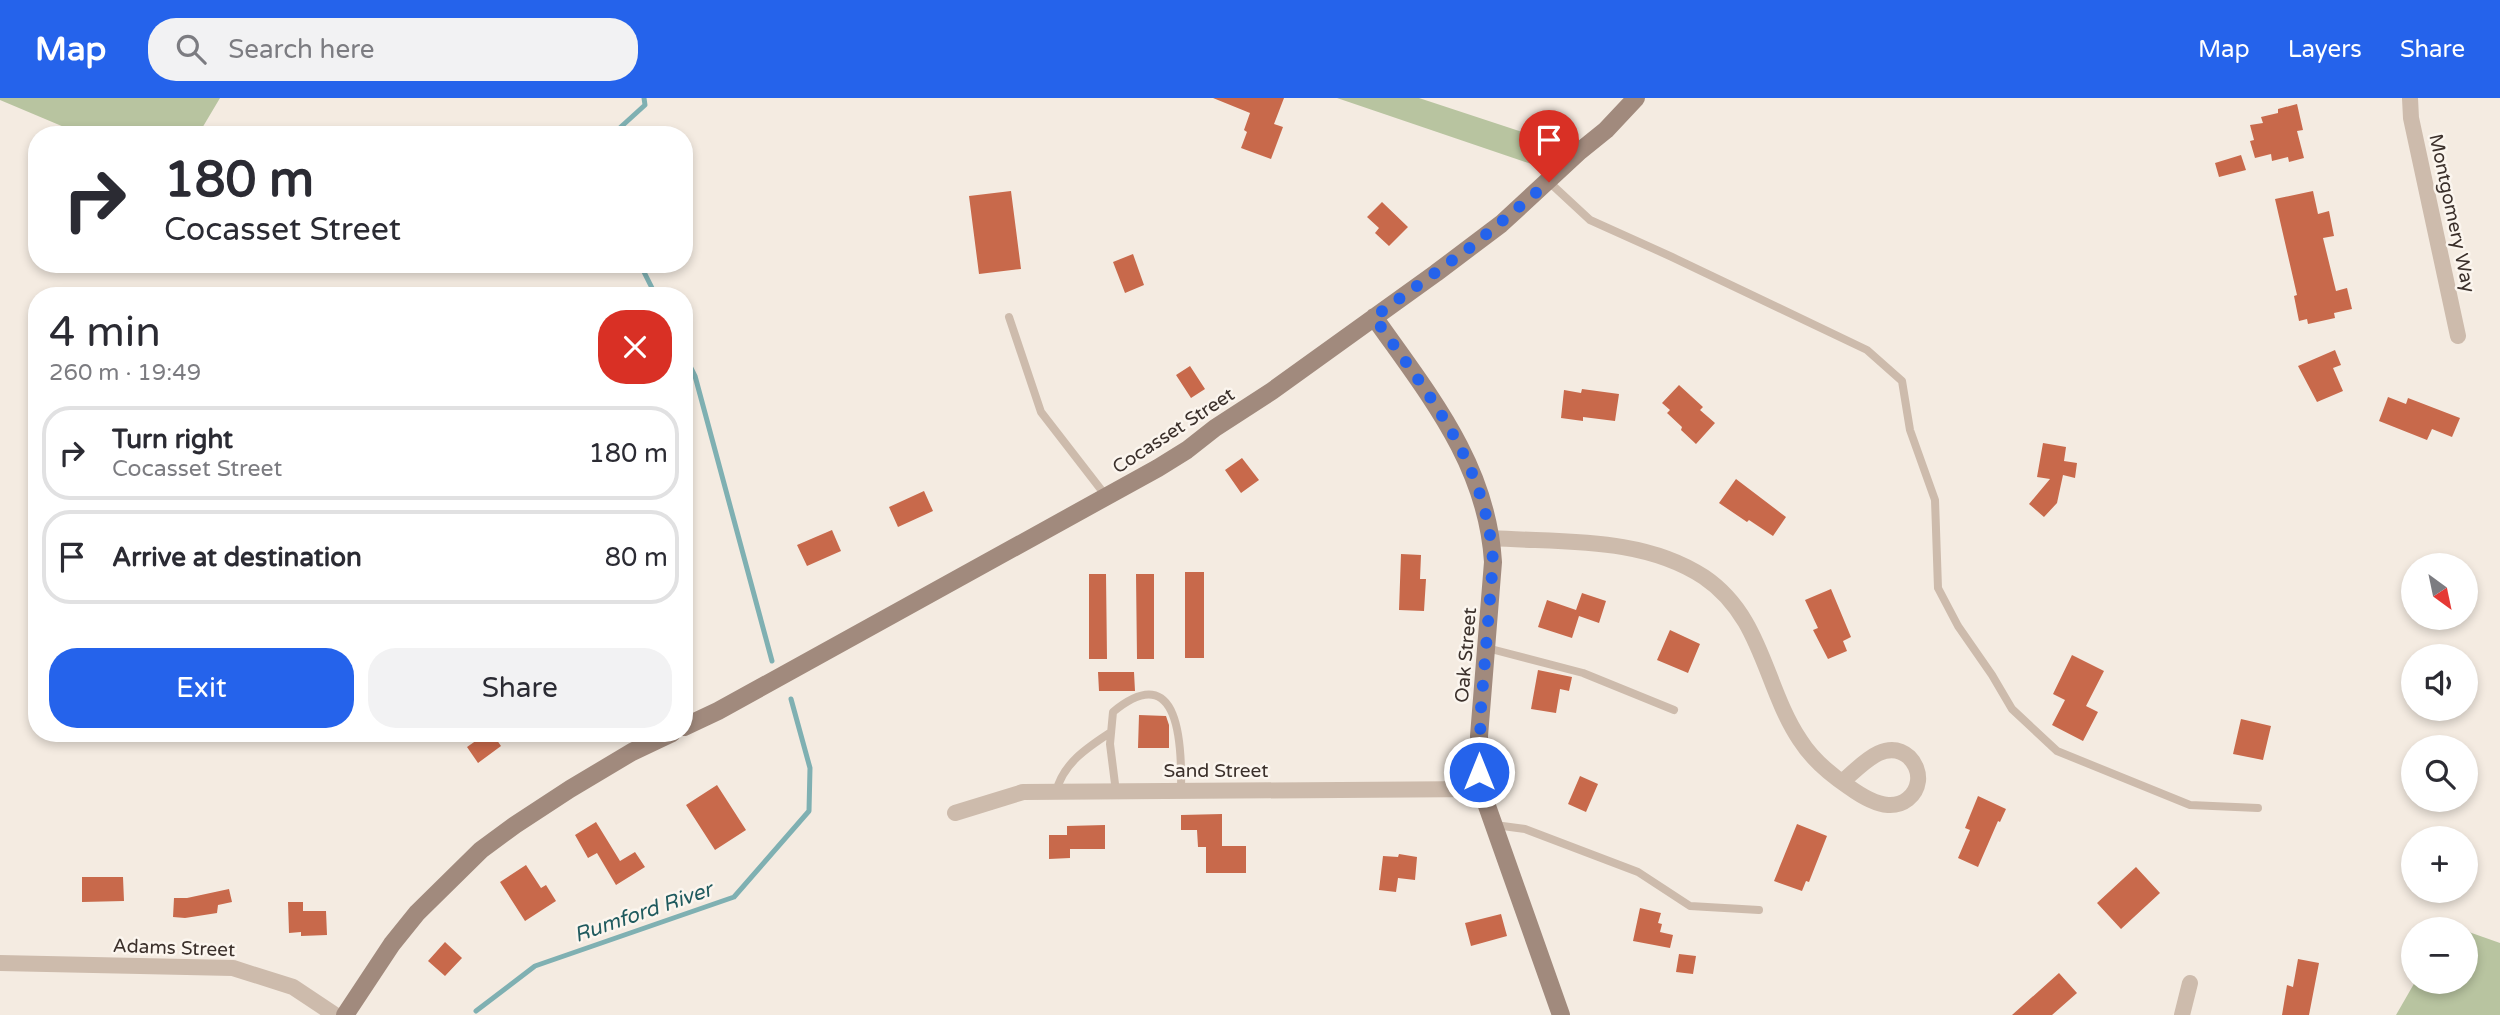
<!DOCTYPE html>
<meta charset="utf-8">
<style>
body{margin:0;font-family:"Varela Round",sans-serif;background:#f2f2f3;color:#2b2b33;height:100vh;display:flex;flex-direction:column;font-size:26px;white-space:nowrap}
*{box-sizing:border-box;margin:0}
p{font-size:23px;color:#7c7c81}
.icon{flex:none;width:38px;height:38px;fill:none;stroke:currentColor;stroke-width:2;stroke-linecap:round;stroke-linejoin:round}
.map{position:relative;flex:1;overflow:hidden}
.panel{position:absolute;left:28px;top:189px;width:665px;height:455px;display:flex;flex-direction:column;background:#fff;border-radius:28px;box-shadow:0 4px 10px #0003}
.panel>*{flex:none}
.hud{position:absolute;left:28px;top:28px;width:665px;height:147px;border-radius:28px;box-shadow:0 4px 10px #0003;background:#fff;color:#2b2b33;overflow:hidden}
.needle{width:46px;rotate:147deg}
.tools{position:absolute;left:2401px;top:455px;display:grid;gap:14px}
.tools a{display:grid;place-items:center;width:77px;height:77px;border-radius:50%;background:#fff;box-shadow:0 4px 10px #0003;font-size:35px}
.pin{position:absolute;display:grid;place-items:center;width:60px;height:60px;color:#fff;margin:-72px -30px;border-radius:50% 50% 50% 0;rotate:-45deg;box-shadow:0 0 7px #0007}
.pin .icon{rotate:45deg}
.me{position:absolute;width:77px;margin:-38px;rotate:0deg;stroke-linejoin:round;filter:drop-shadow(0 0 5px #0008)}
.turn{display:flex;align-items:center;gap:24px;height:147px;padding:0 21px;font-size:32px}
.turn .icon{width:91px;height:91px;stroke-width:2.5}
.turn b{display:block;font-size:49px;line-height:60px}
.round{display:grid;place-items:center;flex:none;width:74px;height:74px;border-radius:28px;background:#f2f2f3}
.overview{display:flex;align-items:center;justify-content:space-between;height:119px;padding:0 21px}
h1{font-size:42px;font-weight:600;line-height:52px}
.button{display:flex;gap:14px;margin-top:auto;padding:14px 21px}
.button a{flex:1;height:80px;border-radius:28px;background:#2563eb;color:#fff;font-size:28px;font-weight:600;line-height:80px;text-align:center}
.button a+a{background:#f2f2f3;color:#2b2b33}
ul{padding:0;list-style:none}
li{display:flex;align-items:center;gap:21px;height:94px;margin:0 14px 10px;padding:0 7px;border:4px solid #e1e1e2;border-radius:28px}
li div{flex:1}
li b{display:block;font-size:26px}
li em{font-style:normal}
header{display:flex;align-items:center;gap:42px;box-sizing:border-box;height:98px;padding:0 35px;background:#2563eb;color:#fff}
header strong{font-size:33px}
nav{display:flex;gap:38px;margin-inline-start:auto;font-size:24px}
.search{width:490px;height:63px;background:#f2f2f3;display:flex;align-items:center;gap:18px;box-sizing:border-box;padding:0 24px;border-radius:28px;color:#7c7c81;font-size:26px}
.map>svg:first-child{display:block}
</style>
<header>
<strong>Map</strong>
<div class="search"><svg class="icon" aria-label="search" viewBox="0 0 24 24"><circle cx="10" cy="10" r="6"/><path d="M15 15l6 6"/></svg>Search here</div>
<nav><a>Map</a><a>Layers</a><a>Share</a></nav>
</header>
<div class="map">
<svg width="2500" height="917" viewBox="0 0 2500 917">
<rect width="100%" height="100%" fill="#f4ebe1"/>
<path fill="#b8c4a0" d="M0,0H220L198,37H83L0,2Z
M1337,0H1419L1565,48L1540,69Z
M2466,833L2500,845V917H2396L2415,884H2466Z"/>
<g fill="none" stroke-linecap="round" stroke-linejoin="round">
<path stroke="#7fb0b2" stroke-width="5" d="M612,37L645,7L644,0
M640,166L656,198
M684,256L695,278L772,563
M476,913L535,868L734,799L809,713L810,670L791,601"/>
</g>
<path fill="#c8694b" d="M1213,0H1284L1274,26L1283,29L1271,61L1241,50L1247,34L1244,32L1250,15Z
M2297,6L2303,32L2297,33L2304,60L2289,64L2288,59L2272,63L2271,56L2255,60L2250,43L2254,42L2250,27L2263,25L2261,19L2278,15V11Z
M2241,57L2246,72L2219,79L2215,65Z
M1011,93L1021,171L979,176L969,98Z
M2313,93L2318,116L2329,113L2334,138L2323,140L2336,193L2347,190L2352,211L2334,215L2335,220L2308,226L2307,221L2299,223L2294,198L2297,197L2275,101Z
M1382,104L1408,129L1389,148L1375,135L1379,130L1367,119Z
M1133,156L1144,187L1125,195L1113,164Z
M2335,252L2341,267L2333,270L2343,293L2317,304L2298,268Z
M1190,268L1205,291L1191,300L1176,277Z
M1679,287L1703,309L1700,312L1715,325L1696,346L1681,332L1682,329L1667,315L1670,312L1662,305Z
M1582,291L1619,296L1615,323L1583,319V323L1561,320L1564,292L1581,295Z
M2388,299L2406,306L2408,300L2460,320L2452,339L2432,331L2427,342L2379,323Z
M2043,345L2066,349L2064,363L2077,365L2075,380L2063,377L2057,405L2044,419L2029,406L2050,381L2037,379Z
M1242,360L1259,382L1241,395L1225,372Z
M1736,381L1786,419L1773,438L1749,422L1747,424L1719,405Z
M924,393L933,413L898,429L889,409Z
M832,432L841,453L807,468L797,447Z
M1401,456L1421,457L1420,481H1426L1424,513L1399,512Z
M1185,474H1204V560H1185Z
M1089,476H1106L1107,561H1089Z
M1136,476H1154V561H1137Z
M1831,491L1851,539L1843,543L1847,553L1828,561L1813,532L1818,530L1805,502Z
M1582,495L1606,503L1599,525L1579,518L1572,540L1538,529L1547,502L1576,512Z
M1670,532L1700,546L1688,575L1657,562Z
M2072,557L2104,573L2086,608L2098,614L2083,643L2052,627L2065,602L2053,596Z
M1538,572L1572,579L1569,593L1560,591L1556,615L1531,611Z
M1098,574H1134L1135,593H1099Z
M1139,617L1166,618L1169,627V650H1138Z
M2241,621L2271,628L2263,662L2233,656Z
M487,635H492L501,648L478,665L467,649Z
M1580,678L1598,686L1586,714L1568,706Z
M717,687L746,732L715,752L686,707Z
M1978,698L2006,711L2000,724L1998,723L1978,769L1958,760L1970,732L1965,730Z
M1222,716V748H1246V775H1206V749H1198L1197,732H1181V717Z
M596,724L620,763L635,754L645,769L616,787L597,755L588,760L575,737Z
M1797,726L1827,738L1809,784L1806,783L1802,793L1774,783Z
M1105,727V751H1070V760L1049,761V737H1067V728Z
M1399,756L1417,759L1415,782L1398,780L1396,794L1379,792L1383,758L1398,759Z
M526,767L541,790L546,787L556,803L525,823L500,784Z
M2136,769L2160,795L2121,831L2097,805Z
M82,779H123L124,803L82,804Z
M229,791L232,804L218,807L217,815L185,820L173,819L174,800H187Z
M288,804H303V813H326L327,837L301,838V834L289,835Z
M1640,810L1661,815L1658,825L1662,826L1660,834L1673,837L1670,850L1633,843Z
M1501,816L1507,838L1471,848L1465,825Z
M445,844L462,860L445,878L428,863Z
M1679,856L1696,858L1693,876L1676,874Z
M2298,861L2319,865L2309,917H2282L2287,887L2293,889Z
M2059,875L2077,895L2052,917H2012Z"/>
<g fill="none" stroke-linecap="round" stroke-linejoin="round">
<path stroke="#cdbbac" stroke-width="8" d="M1549,84L1590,122L1672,159L1867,252L1902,283L1910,332L1935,402L1938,490L1958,528L1992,577L2012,611L2057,653L2190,707L2258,710
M1009,219L1041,314L1106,398
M1487,550L1583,575L1674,612
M1056,694C1063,665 1088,649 1111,634
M1116,694L1110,646L1113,614C1180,559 1182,648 1181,693
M1495,727L1525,731L1638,774L1690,808L1759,812"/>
<path stroke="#cdbbac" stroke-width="16" d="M2410,0L2411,20L2458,238
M1492,440C1562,445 1642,438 1704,479C1763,519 1764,588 1800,642C1812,661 1831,677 1849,689C1860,697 1875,706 1888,707C1903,708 1916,698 1918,683C1919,674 1915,665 1909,659C1885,638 1859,670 1842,684
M955,715L1023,694L1481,691
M0,865L233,870L293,889L335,917
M2182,917L2190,885"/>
<path stroke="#a18a7d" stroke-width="18" d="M1374,219C1428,296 1487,366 1493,464L1479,638L1481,691L1561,917
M684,629L718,613L1158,370L1187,352L1215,330L1272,293L1436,175L1501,126L1580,53L1606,32L1636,0
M345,917L392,846L417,815L481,752L515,727L570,691L632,654L672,635"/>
</g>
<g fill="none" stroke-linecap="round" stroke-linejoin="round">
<path stroke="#2563eb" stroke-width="12" stroke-dasharray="0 21.6" d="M1479,674L1481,610L1493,464C1487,365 1428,297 1374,219L1472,148L1549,84"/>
</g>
<g text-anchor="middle" stroke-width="5" stroke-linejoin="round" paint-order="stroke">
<g font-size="19" fill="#3b302b" stroke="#fbf5ee">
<text transform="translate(2453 115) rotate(78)" y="7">Montgomery Way</text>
<text transform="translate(1173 332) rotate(-33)" y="7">Cocasset Street</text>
<text transform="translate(1465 557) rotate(-85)" y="7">Oak Street</text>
<text x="1216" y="679">Sand Street</text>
<text transform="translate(174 849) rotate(2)" y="7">Adams Street</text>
</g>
<g font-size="21" font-style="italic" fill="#1f5a5e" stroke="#fbf5ee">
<text transform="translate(643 814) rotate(-19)" y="7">Rumford River</text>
</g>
</g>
</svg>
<div class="tools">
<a><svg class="needle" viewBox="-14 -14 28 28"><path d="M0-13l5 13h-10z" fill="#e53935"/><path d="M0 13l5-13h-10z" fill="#7c7c81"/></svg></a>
<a><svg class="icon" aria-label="sound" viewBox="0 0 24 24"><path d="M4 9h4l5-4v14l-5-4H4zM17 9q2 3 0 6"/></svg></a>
<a><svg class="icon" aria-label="search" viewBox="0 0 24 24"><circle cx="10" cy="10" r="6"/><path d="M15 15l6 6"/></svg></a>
<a>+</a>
<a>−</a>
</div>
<div class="pin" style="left:1549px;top:84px;background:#d93025"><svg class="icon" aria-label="arrive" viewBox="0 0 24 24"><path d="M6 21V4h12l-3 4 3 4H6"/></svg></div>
<svg class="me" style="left:1479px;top:674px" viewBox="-20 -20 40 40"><circle r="17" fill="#2563eb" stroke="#fff" stroke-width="3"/><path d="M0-11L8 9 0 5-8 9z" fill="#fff"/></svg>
<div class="hud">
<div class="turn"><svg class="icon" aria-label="right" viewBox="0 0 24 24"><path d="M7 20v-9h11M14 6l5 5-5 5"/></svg><div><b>180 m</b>Cocasset Street</div></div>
</div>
<section class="panel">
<div class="overview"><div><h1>4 min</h1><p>260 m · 19:49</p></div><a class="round" style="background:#d93025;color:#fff"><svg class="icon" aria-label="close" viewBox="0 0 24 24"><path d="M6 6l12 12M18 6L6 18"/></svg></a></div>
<ul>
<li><svg class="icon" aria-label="right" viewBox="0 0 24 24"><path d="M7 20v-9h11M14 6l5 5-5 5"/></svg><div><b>Turn right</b><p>Cocasset Street</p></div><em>180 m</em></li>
<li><svg class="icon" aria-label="arrive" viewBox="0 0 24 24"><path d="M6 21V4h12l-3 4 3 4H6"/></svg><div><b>Arrive at destination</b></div><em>80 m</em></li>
</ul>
<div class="button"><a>Exit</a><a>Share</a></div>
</section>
</div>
